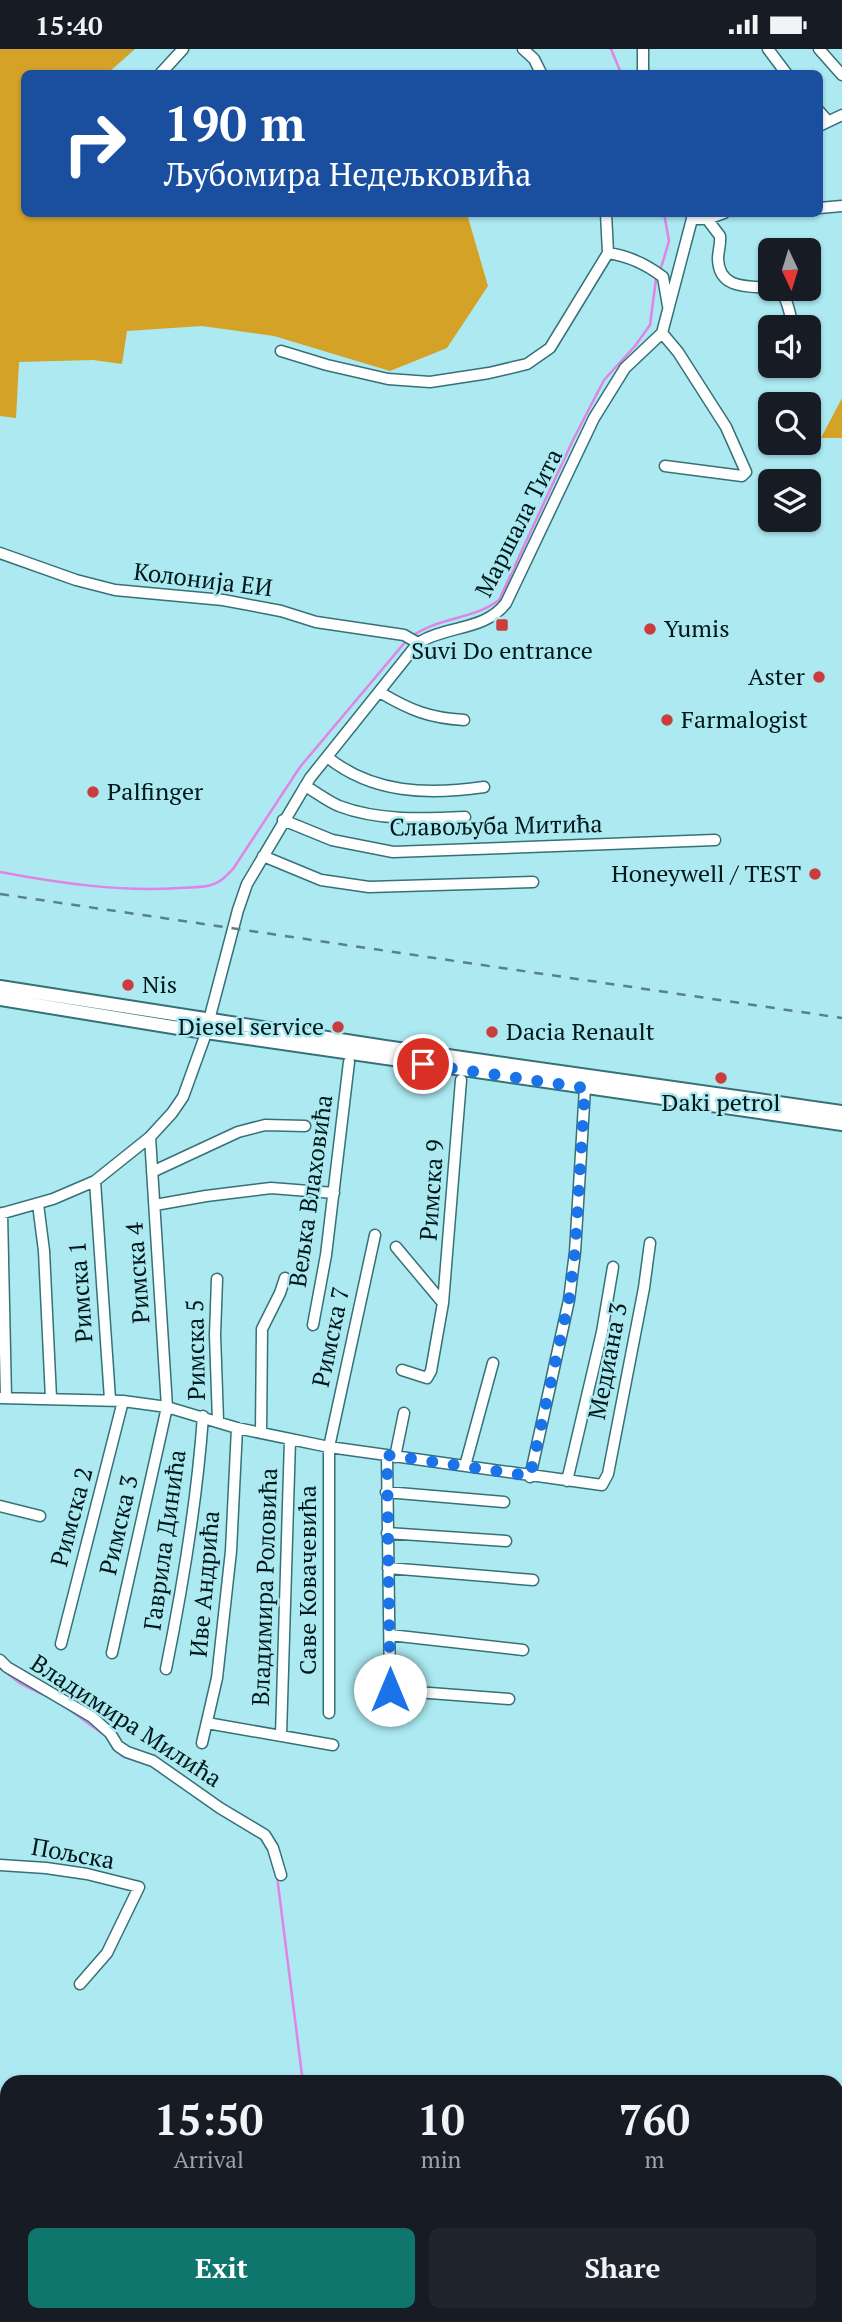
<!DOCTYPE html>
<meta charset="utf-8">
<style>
body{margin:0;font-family:"PT Serif",serif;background:#20242c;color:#f1f3f6;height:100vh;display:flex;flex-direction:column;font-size:26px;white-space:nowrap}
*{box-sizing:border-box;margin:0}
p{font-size:23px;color:#9ea1a6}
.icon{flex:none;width:38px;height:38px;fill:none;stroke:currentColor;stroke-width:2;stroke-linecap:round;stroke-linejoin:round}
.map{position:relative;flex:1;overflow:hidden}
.drawer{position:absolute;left:0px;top:2026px;width:844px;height:247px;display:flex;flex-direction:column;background:#171b24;border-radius:21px 21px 0 0;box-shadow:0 2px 5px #0004}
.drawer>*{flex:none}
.hud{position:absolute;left:21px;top:21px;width:802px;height:147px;border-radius:10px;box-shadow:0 2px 5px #0004;background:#1a4fa0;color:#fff;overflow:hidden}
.needle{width:46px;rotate:176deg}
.fabs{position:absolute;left:758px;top:189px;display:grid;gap:14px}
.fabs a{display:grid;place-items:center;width:63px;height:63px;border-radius:10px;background:#171b24;box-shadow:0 2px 5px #0004;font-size:35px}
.pin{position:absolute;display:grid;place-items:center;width:60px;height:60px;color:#fff;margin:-30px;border:4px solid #fff;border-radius:50%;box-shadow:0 2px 7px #0007}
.me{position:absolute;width:77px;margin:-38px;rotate:0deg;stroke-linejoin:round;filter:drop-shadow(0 0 5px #0008)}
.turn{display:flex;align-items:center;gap:24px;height:147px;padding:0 28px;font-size:32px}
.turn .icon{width:91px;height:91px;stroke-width:2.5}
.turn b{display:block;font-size:49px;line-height:60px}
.eta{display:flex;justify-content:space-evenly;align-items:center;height:119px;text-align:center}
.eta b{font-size:42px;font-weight:800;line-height:49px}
.cta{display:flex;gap:14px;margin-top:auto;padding:14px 28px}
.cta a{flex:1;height:80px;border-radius:10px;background:#0f766e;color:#fff;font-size:28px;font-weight:800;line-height:80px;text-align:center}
.cta a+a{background:#20242c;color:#f1f3f6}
.status{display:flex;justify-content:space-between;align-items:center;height:49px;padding:0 35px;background:#171b24;direction:ltr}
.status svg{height:19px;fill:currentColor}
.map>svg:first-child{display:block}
</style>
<div class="status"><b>15:40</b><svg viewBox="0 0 49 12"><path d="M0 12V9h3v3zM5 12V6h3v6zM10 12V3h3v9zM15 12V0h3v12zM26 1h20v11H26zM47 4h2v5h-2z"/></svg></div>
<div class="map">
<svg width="842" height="2273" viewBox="0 0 842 2273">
<rect width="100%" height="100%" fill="#ace9f1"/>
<path fill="#d3a227" d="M0,0H135L108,24H24V164L248,167V164L467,165L488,237L447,299L390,322L274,287L202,277L127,282L122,315L93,311L19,313L16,369L0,367Z
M842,349V389H821Z"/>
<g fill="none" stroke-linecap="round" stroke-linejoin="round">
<path stroke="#e084e5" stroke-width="2.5" d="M611,0L621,24
M661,219L669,192L664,164
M411,588C438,568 473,571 499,551L573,391L604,331L635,297L650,276L656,230
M0,823C58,834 120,843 179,839C190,838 201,839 211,836C221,833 226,827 233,820L300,718L406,592
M0,1619L21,1635L54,1651
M63,1656L107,1688L113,1698L122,1707L152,1717L162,1724
M277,1827L303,2034
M428,2273L430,2266"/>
<g stroke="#357177" stroke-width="13">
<path id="minor" d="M523,0L534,10L541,24
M643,0V24
M768,0L786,24
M819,0L842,26
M161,24L183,0
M819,62L827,71
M819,77L842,66
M819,159L842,157
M692,170H707L724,164
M707,170L720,187C721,195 718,202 718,210C719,241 749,237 770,239
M608,204C629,207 646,215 663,228L668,257
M773,240C787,242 788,260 792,272
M662,284L678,303L726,378L746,423L742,427L665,417
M281,302L327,316L388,330L430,333L489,324L527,315L550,299L608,204L606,164
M0,504L76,531L115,541L223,551L281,562L316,573L404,586L418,594
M381,644C410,661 429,669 464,671
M327,708C373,745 428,746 484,738
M305,737C316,743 327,752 339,757C378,772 424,770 465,768
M283,771L332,791L393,803L715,791
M263,807L321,831L369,838L533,833
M152,1123L238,1083L265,1076L305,1077
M95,1132L110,1350
M38,1155L44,1202L51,1349
M155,1156L206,1147L271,1139L334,1144
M2,1164L6,1349
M0,1165L53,1150L95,1132L150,1088L172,1064L183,1048L204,990L238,861L247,835L310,729L418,594C447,576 485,582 506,554L594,369L625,319L662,284L692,170V164
M396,1198L443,1254
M217,1230L215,1286L218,1372
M313,1276L326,1206L349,1013
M402,1321L427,1329L431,1322L443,1254L461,1031
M0,1349L123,1352L167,1358L237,1379L329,1398L602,1436L608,1425L644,1239L650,1194
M261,1384L262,1280L280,1244L285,1229
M387,1406L390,1641L509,1650
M395,1408L404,1364
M465,1417L493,1314
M530,1428L569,1251L575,1203L585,1039
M567,1432L602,1283L613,1218
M386,1443L504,1453
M0,1457L40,1467
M387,1484L506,1492
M388,1519L533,1531
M390,1586L523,1601
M61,1595L123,1352
M112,1604L167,1358L150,1088
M0,1611L7,1618L92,1668L110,1684L118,1697L127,1703L153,1712L220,1759L265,1786L273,1799L281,1826
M166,1620C183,1536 197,1453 203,1367
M329,1664V1398L375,1186
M207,1674L333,1696
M281,1686L290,1391
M202,1694L217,1629L231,1502L237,1379
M0,1816L46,1819L87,1825L139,1838L107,1904L80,1935"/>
</g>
<g stroke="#357177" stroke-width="16">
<path id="major" d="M0,938L385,998L842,1063
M0,950L185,980L842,1075"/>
</g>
<use href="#minor" stroke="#fff" stroke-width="10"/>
<use href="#major" stroke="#fff" stroke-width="12"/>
<path stroke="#588287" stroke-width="2.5" stroke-dasharray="9 9" stroke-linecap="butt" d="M0,845L842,969"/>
</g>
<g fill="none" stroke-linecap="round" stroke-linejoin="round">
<path stroke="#1a73e8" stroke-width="12" stroke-dasharray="0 21.6" d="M390,1641L387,1406L530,1427L569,1251L575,1202L585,1039L423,1015"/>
</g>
<g fill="#cb3c3c" stroke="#ace9f1" stroke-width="2.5">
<rect x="495" y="569" width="14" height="14" rx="3.5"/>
<circle cx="650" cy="580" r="7"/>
<circle cx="819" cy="628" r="7"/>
<circle cx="667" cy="671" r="7"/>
<circle cx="93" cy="743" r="7"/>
<circle cx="815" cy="825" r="7"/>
<circle cx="128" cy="936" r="7"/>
<circle cx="338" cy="978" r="7"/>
<circle cx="492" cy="983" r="7"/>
<circle cx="721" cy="1029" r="7"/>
</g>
<g text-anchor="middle" stroke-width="5" stroke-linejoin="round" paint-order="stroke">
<g font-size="24" fill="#01181a" stroke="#ace9f1">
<text transform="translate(519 474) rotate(-63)" y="8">Маршала Тита</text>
<text transform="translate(203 531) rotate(7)" y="8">Колонија ЕИ</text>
<text transform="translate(496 777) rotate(-1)" y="8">Славољуба Митића</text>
<text transform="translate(432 1141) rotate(-86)" y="8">Римска 9</text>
<text transform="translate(311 1142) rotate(-82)" y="8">Вељка Влаховића</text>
<text transform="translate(138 1224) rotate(-94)" y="8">Римска 4</text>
<text transform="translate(81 1243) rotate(-94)" y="8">Римска 1</text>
<text transform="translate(331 1288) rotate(-78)" y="8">Римска 7</text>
<text transform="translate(196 1301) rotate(-91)" y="8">Римска 5</text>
<text transform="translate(608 1312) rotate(-79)" y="8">Медиана 3</text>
<text transform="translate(72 1468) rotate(-75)" y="8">Римска 2</text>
<text transform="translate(119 1476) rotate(-77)" y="8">Римска 3</text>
<text transform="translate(165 1491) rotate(-82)" y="8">Гаврила Динића</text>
<text transform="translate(308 1531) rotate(-90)" y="8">Саве Ковачевића</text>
<text transform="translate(205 1535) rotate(-85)" y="8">Иве Андрића</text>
<text transform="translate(265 1538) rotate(-88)" y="8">Владимира Роловића</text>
<text transform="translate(126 1672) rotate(33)" y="8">Владимира Милића</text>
<text transform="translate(73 1805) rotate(10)" y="8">Пољска</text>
</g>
<g font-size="24" fill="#01181a" stroke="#ace9f1" text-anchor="start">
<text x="664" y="588">Yumis</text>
<text x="502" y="610" text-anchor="middle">Suvi Do entrance</text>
<text x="805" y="636" text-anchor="end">Aster</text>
<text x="681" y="679">Farmalogist</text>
<text x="107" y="751">Palfinger</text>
<text x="801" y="833" text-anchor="end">Honeywell / TEST</text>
<text x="142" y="944">Nis</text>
<text x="324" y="986" text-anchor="end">Diesel service</text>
<text x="506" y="991">Dacia Renault</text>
<text x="721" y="1062" text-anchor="middle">Daki petrol</text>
</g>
</g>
</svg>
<div class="fabs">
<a><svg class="needle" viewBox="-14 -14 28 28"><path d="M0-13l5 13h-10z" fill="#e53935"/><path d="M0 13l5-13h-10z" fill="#9ea1a6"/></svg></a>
<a><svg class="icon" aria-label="sound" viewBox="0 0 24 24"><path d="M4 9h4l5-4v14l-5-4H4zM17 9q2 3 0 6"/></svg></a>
<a><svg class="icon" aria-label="search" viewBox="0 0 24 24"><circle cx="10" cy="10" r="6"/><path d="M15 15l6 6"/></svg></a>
<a><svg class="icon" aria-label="layers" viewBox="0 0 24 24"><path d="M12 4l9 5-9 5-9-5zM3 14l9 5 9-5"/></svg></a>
</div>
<div class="pin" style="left:423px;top:1015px;background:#d93025"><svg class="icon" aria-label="arrive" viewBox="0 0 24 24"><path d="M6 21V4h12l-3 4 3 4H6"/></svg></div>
<svg class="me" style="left:390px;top:1641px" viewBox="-20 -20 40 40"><circle r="19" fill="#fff"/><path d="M0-13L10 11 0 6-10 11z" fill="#1a73e8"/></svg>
<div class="hud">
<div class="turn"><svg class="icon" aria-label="right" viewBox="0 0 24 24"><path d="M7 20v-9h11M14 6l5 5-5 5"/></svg><div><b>190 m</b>Љубомира Недељковића</div></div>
</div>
<section class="drawer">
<div class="eta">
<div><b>15:50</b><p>Arrival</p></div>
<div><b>10</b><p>min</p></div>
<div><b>760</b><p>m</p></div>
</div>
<div class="cta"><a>Exit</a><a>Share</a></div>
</section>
</div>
